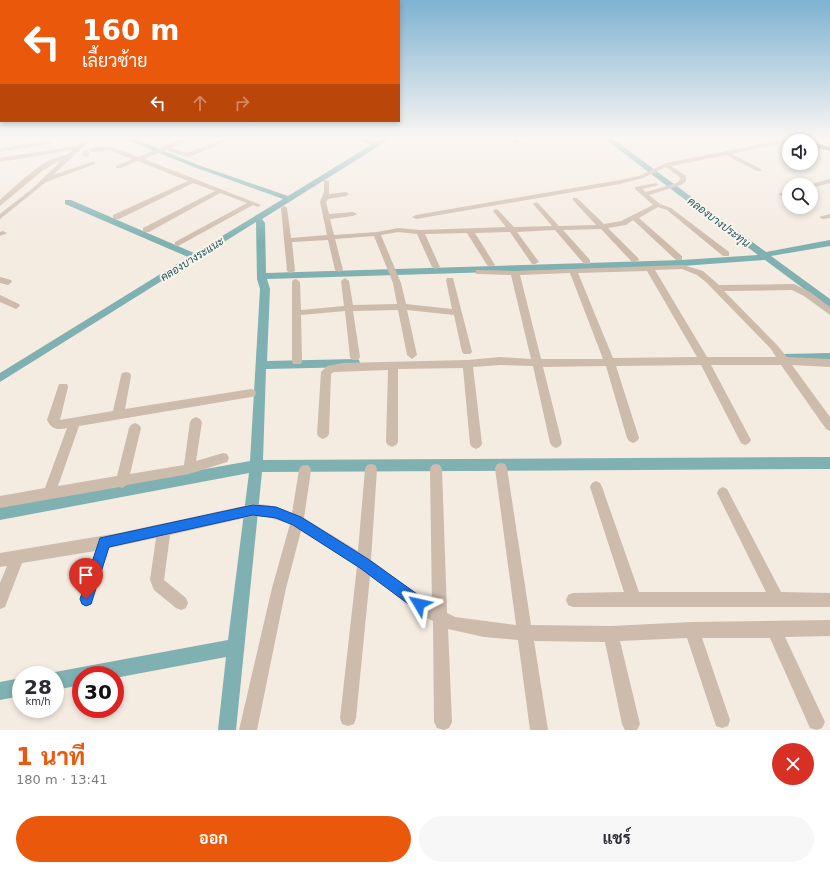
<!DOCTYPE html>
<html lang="th">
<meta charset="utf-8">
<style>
body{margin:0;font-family:"DejaVu Sans",Sarabun,sans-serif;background:#f7f7f7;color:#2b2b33;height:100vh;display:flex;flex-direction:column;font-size:15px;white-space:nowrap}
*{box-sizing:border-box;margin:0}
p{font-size:13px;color:#7c7c81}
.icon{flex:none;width:22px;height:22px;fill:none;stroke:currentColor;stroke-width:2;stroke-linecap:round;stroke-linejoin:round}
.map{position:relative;height:730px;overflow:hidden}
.panel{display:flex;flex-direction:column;background:#fff;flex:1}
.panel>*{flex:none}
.hud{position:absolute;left:0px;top:0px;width:400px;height:122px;box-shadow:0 2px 6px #0003;background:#ea580c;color:#fff;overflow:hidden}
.tools{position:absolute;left:782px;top:134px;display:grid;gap:8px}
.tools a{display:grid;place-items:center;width:36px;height:36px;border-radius:50%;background:#fff;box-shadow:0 2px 6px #0003;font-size:20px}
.speed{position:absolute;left:12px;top:666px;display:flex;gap:8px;font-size:20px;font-weight:700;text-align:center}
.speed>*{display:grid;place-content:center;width:52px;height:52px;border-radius:50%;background:#fff;box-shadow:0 2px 6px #0003;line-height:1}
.speed small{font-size:10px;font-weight:400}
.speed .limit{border:6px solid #d22;background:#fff;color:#111}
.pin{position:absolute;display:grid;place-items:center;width:34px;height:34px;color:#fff;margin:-41px -17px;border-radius:50% 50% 50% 0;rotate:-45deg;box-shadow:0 0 4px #0007}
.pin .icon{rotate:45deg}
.me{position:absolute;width:44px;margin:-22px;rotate:306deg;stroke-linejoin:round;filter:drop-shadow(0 0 3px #0008)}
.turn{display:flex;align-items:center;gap:14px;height:84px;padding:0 16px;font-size:18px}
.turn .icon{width:52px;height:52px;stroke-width:2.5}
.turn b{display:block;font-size:28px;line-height:34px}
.lanes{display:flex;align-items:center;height:38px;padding:0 16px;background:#0003;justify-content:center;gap:20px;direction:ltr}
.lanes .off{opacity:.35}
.round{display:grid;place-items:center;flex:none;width:42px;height:42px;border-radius:21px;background:#f7f7f7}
.headline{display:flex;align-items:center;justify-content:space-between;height:68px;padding:0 16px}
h1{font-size:24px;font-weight:700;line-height:30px;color:#ea580c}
.action{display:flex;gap:8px;margin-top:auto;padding:8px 16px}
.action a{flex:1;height:46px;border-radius:24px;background:#ea580c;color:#fff;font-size:16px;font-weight:700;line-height:46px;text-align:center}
.action a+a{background:#f7f7f7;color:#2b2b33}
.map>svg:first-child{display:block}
</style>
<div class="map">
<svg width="830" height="730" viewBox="0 0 830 730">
<rect width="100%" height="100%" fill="#f4ebe1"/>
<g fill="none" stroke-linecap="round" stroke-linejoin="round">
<path fill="#7fb0b2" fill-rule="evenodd" d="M125,139H135L198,165L288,196L371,145L357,139H367L375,142L380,139H388L379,146L262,219L265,223L266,273L682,260L758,255L605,139H613L766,252L830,240V246L771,256L830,299V307L827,306L765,260L682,266L267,279L270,289L267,361L355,359L359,360L360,363L359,366L355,367L266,369L263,460L830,457V469L262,472L236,730H218L226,657L115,678V675H81V685L55,690V675H49L55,672L228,640L249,473L0,520V506L250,461L260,289L257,279L256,222L0,382V373L188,257L65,204V200H71L194,253L283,199L194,167Z
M830,353V361L784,362L780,361L779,358L780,355L784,354Z
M21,678V696L0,700V682Z"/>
<path stroke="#cfc6bd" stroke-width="6" stroke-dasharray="6 3" stroke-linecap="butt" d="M83,154L90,153"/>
<path fill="#cdbbac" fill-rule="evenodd" d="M86,139H92L53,175L91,162H95V164L46,182L0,219V214L33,188L63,159L42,171L0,206V200C14,187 29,173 46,162C56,156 64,158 73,150L0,162V158L77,146Z
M181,139H189L171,148L187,153L223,139H231L192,156L187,157L166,150L144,159L261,205L258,207L253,205L178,246H175V242L247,203L220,193L149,232H143V228L215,191L193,183L119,219H113V215L188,181L138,161L120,168H116V166L132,159L111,151L92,152L89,150C103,141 125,152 138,157Z
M512,139H518L521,143L516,144Z
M788,139L792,141L732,154L761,169V171H757L726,155L671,166L686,176V181L681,185L649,195L660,204L671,208L729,252V256H723L667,210L658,207L639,218L682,256V260H676L633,220L626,225L608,228L638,258L639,260L635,262H632L601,229L563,230L590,260V264H584L555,230L517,232L539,262L535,264H532L510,232L475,233L495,265L491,267L487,265L467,233L425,234L440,267L436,269L432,267L417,234L398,232L381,235L401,283L406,304L452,309L446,280L447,278H453L472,352L470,354H464L462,352L454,315L407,310L417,355L412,359L407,355L398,310L353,311L360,357L358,360H352L350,357L345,311L301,315L302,361L301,364H293L292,361V282L293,280L296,279L300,282L301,310L344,306L341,281L345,278L349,281L353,305L397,304L393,283L374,236L335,239L343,270L339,272L335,270L328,240L292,242L295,271L291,273L287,271L281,208L284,206L287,208L291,238L327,235L320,202L324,192V180L329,181V194L346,192L349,194L346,196L328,199L326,202L329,214L353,212L357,214L353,216L330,219L334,235L377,232L398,228L420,230L506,227L493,211L496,209L498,210L514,227L552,226L533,204L536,202L538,203L559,226L596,225L573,200V198H577L604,224L621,221L653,205L635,189V187L656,183L659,185L642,189L646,192L677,183L681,178L666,167L643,178L620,184L416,219L412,217L416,215L620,180L639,176L666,163Z
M49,141L52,143L51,144L0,152V148Z
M830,179V183L811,188V185H808Z
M789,190V194L781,196L778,194Z
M830,214V218L823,219L819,217Z
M3,231L7,233L0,236V232Z
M683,265L703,271L719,285L794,284L810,292L830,307V315L804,296L792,290L724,291L777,345L787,357L830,359V367L792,365L830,417V431L826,429L781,365H711L751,440L749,443L745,445L741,443L701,365L616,366L639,438L637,441L633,443L629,441L627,438L606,366L543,367L562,443L560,446L556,448L552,446L550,443L533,366L500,365L473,367L482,444L480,447L476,449L472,447L470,444L463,368L398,369V442L396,445L392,447L388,445L386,442L388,370L334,372L331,374L329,434L327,437L323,439L319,437L317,434L321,372L327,366L342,363L468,360L500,357L531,359L511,275L479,274H476V270L515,271ZM682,269L697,275L706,282L771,349L776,357H707L655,270ZM647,271L697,357L613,358L578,273ZM570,273L603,359H541L520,275Z
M0,277L11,280L12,282L8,285L0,283Z
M0,295L19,304L20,306L16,309L0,302Z
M126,372L130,373L131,376L125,409L251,389L255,390L256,393L255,396L251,397L79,426L58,486L117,476L129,428L131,425L135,423L139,425L141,428L130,474L184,465L190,422L192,419L196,417L200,419L202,422L196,461L223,453L227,454L229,458L227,462L189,474L127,485L122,488L120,487L0,508V496L45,488L67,428C57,430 52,430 47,420L59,384H67L68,387L60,420L113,411L121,376L122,373Z
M501,463L505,464L507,468L531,625L611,626L692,622L830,620V636L785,637L825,722L822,728L817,730L810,728L770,638H702L730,720L728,726L722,728L716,726L687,638L620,641L640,724L637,730H625L622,724L605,642L534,641L548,730H530L518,640L484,637L448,629L452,722L449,728L444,730L437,728L434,722L433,621L425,617L370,576L356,718L354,724L348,726L342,724L340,718L357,566L301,531L286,588L257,730H239L272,588L290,524L268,517L253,516L170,535L164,580L186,598L188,603L186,608L181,610L176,608L154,590L150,580L156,538L109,548L92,604L87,606L82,604L80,599L95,551L22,563L5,607L0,609V583L7,566L0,567V553L119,533L253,504L268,505L292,513L299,470L301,466L305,465L309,466L311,470L304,518L358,551L365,469L367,465L371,464L375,465L377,469L371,560L432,605L430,469L432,465L436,464L440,465L442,469L447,613L455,617L516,625L495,468L497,464Z
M596,481L600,483L602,487L639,592H766L717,493L719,489L723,487L727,489L781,592L830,593V607H573L568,605L566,600L568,595L573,593L624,592L590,487L592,483Z"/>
<path fill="#7d675c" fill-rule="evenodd" d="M789,139H799L801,141Z
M811,142L830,147V151L811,146Z"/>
</g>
<linearGradient id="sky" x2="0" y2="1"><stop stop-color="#7eb2d2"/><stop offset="0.57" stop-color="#faf6f2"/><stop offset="1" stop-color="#faf6f2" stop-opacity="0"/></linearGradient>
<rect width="830" height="242" fill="url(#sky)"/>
<path fill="#1a73e8" stroke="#114b97" d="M253,505L276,507L301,517L368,559L424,599L426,604L424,609L419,611L415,609L360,568L293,525L276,518L253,515L109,547L91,604L86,606L82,604L80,599L100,538Z"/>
<g text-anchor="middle" stroke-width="4" stroke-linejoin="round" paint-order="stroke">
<g font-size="11" font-style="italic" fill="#1f5a5e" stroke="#fbf5ee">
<text transform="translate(719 222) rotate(37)" y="4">คลองบางประทุน</text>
<text transform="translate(192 259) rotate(-32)" y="4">คลองบางระแนะ</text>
</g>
</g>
</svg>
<div class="tools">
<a><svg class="icon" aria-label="sound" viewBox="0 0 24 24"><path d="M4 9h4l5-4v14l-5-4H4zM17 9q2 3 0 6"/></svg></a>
<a><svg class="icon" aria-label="search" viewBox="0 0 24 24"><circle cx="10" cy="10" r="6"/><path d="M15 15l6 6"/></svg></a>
</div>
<div class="speed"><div>28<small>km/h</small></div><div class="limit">30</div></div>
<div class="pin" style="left:86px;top:599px;background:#d93025"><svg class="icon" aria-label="arrive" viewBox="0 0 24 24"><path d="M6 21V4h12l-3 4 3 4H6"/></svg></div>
<svg class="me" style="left:419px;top:604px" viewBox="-20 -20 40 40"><path d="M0-17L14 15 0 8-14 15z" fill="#1a73e8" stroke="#fff" stroke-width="4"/></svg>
<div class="hud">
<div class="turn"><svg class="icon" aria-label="left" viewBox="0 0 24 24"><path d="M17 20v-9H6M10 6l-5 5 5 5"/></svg><div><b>160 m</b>เลี้ยวซ้าย</div></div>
<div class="lanes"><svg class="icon" aria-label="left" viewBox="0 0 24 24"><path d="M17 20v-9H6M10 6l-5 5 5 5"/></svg><svg class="icon off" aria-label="ahead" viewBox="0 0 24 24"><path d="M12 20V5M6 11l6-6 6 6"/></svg><svg class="icon off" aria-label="right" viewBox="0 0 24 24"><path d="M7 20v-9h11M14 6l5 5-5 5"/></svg></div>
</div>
</div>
<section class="panel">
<div class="headline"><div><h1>1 นาที</h1><p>180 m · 13:41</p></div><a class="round" style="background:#d93025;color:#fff"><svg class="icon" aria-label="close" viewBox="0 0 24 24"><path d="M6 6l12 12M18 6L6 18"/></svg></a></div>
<div class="action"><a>ออก</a><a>แชร์</a></div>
</section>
